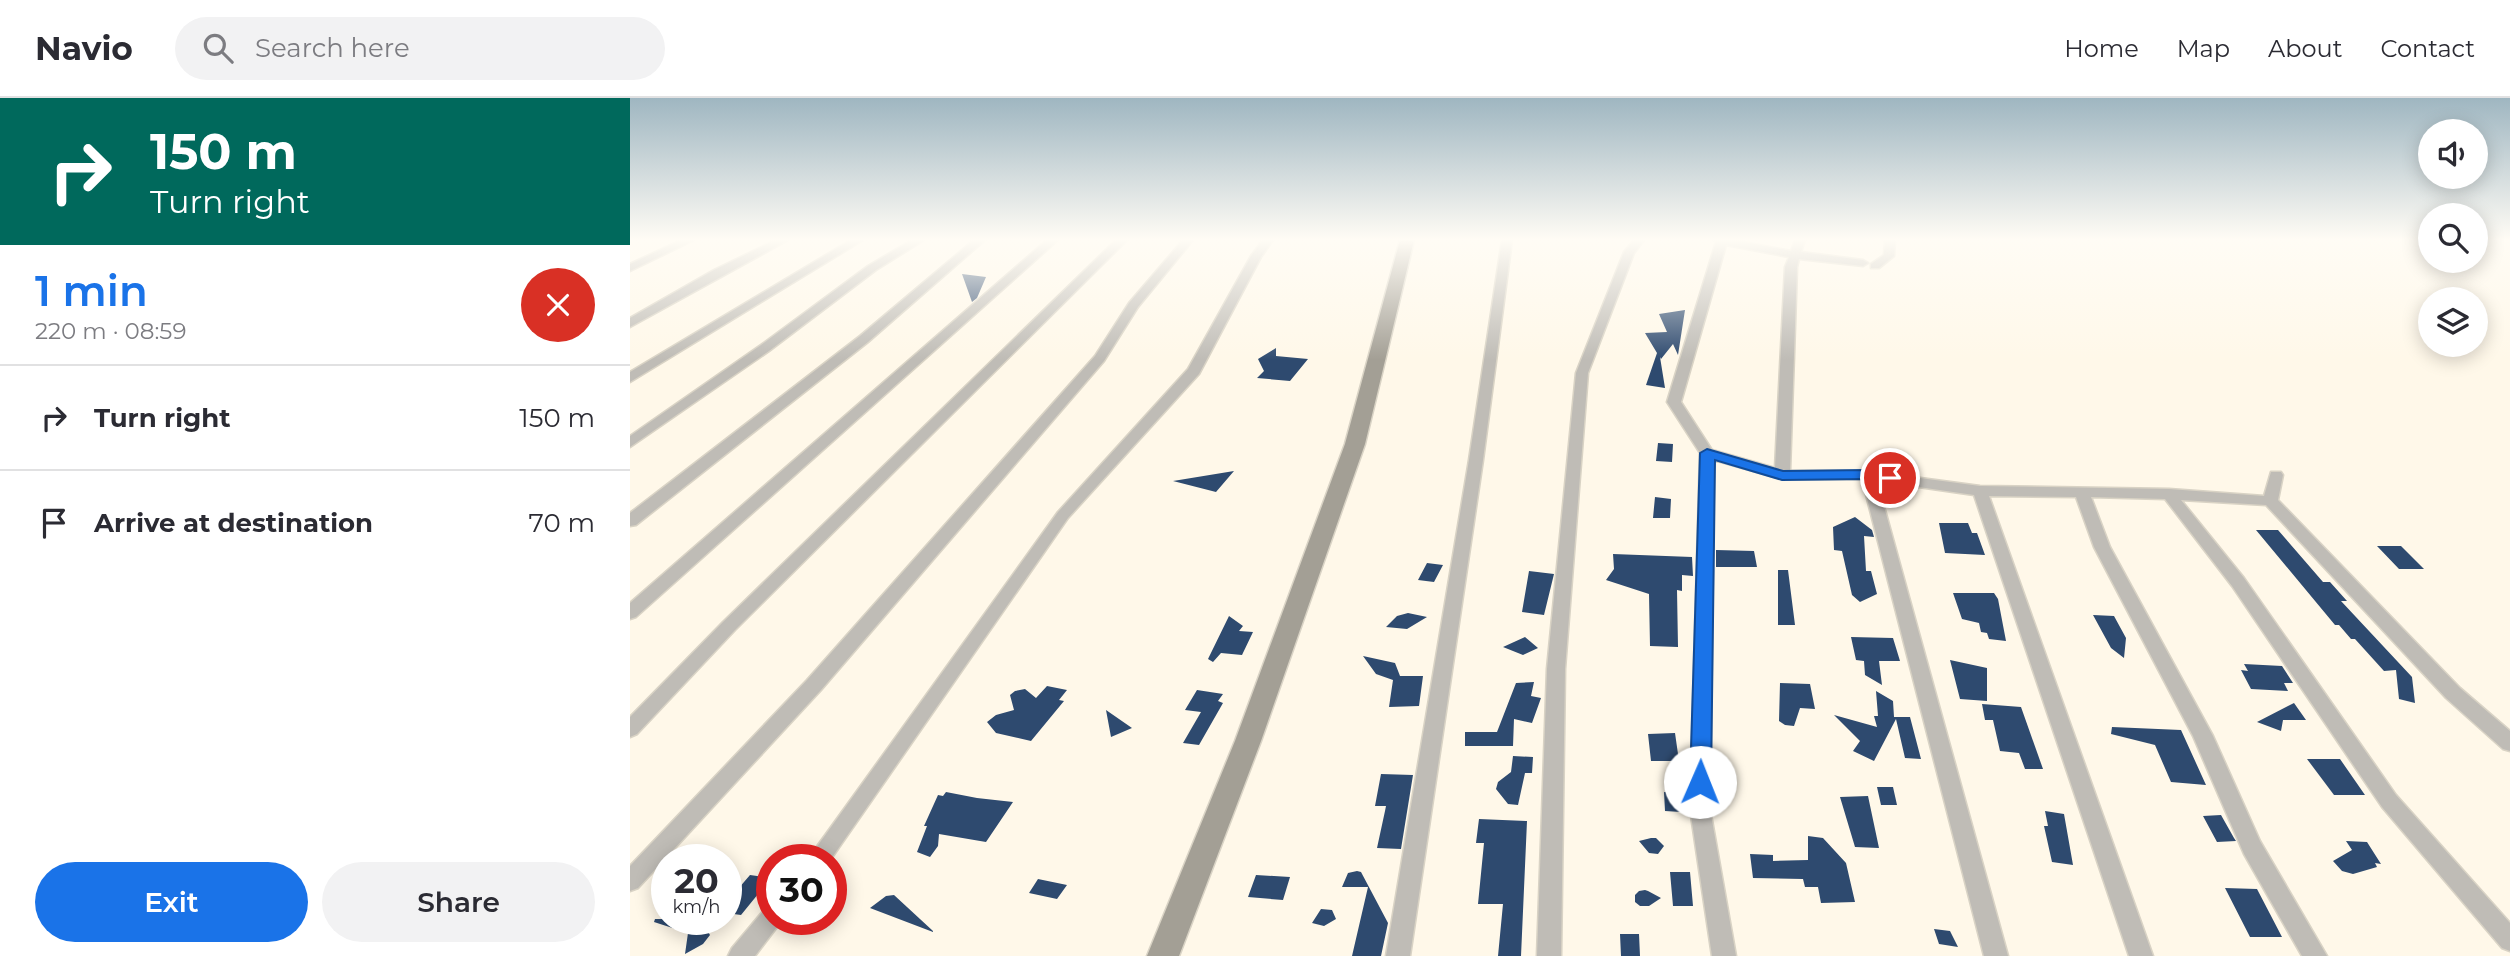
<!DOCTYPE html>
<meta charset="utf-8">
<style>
body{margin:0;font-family:Montserrat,sans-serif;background:#f2f2f3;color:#2b2b33;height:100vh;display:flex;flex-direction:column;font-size:26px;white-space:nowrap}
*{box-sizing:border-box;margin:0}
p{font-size:23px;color:#7c7c81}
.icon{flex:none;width:38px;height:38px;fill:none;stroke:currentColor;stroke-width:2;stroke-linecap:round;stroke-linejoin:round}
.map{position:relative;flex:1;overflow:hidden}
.panel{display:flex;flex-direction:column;background:#fff;width:630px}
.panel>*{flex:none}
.top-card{background:#00695c;color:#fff;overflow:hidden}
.controls{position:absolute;left:1788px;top:21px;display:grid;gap:14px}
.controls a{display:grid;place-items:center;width:70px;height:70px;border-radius:50%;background:#fff;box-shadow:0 4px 18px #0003;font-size:35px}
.speed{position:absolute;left:21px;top:746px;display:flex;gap:14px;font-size:35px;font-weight:700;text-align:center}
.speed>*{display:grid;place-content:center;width:91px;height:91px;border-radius:50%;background:#fff;box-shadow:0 4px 18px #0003;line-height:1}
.speed small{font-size:18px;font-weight:400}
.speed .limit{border:10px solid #d22;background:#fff;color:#111}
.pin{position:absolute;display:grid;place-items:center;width:60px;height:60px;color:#fff;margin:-30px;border:4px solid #fff;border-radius:50%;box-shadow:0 2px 7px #0007}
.me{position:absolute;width:77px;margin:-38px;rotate:1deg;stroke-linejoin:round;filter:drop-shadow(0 0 5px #0008)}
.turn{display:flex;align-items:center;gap:24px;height:147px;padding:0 35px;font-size:32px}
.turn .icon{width:91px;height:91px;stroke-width:2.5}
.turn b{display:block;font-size:49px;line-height:60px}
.round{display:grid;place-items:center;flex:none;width:74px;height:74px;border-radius:37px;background:#f2f2f3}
.headline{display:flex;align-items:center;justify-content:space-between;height:119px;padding:0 35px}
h1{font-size:42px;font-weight:600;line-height:52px;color:#1a73e8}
.action{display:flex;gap:14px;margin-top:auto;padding:14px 35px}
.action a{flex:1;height:80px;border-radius:42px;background:#1a73e8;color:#fff;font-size:28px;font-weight:600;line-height:80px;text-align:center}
.action a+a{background:#f2f2f3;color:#2b2b33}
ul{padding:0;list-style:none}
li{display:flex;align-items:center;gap:21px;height:105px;padding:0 35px;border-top:2px solid #e1e1e2}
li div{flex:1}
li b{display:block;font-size:26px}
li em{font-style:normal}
header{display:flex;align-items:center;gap:42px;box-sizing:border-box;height:98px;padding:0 35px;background:#fff;border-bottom:2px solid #e1e1e2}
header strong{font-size:33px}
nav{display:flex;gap:38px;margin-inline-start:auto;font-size:24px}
.search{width:490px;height:63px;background:#f2f2f3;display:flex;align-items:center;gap:18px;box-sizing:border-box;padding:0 24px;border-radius:38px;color:#7c7c81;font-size:26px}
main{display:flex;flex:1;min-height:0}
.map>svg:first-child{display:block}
</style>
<header>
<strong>Navio</strong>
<div class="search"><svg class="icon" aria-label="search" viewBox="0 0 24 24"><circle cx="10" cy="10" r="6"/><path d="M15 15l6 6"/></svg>Search here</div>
<nav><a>Home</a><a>Map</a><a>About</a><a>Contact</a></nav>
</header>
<main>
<section class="panel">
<div class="top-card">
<div class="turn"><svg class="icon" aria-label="right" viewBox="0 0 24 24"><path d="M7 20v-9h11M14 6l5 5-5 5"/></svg><div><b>150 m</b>Turn right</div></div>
</div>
<div class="headline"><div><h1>1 min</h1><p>220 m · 08:59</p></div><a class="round" style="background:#d93025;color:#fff"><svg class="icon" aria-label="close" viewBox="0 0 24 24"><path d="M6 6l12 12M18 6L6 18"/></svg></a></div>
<ul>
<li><svg class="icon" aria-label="right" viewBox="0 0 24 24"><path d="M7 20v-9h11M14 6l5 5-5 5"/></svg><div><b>Turn right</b></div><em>150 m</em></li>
<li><svg class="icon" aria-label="arrive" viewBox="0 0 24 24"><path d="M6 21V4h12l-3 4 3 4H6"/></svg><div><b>Arrive at destination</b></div><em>70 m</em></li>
</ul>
<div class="action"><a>Exit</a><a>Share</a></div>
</section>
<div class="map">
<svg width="1880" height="858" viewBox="0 0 1880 858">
<rect width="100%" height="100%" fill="#fff8e9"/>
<path fill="#2e4a6f" d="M332,176L356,179L347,200L342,204Z
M1055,212L1048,257L1043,246L1031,261L1030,259L1035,290L1016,287L1027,255L1015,235L1037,234L1029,216Z
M646,250V258L678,261L660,283L627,280L634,273L628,261Z
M1028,345L1043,346L1042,364L1026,363Z
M604,373L586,394L543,383Z
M1025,399L1041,401L1040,420H1023Z
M1225,419L1242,432L1244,439L1234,438L1236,473H1241L1247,496L1230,504L1222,497L1212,453L1204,452L1203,429Z
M1309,425H1338L1342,435H1347L1355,457L1315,455Z
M1626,432H1648L1693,484H1700L1717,503H1711L1782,579L1785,605L1769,601L1766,572L1754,573L1725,541H1721L1709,527H1705Z
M1747,448H1771L1794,471H1769Z
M1086,452L1124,453L1127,469H1086Z
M983,456L1062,459L1063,478L1052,477V493L1047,492L1048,549L1020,548L1019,496L976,482L984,471Z
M797,465L813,467L804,484L788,482Z
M1148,472H1158L1165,527H1148Z
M899,473L924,476L914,517L892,514Z
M1323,495H1364L1368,501L1376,543L1359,541L1357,535L1351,534L1349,525L1332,521Z
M778,515L797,519L777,531L756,529L767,518Z
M1463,517L1484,518L1496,540L1494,560L1481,550Z
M599,518L613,528L609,533L623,534L612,557L591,555L583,564L578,561Z
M895,539L908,550L893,557L873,549Z
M1221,539L1263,540L1270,563H1249L1252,587L1235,577L1234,563L1226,562Z
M733,558L765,565L770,578H793L789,608L759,609L763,582L746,576Z
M1320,562L1357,570V603L1330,601Z
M1614,566L1652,568L1663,585H1654L1658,593L1621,591L1611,572L1618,573Z
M904,584L901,598L911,600L902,625L884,621L883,648H835V634H867L886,585Z
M1150,585L1180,586L1185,611L1170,610L1164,628L1155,627L1149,623Z
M417,588L437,592L429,602L434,603L401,643L366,635L357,624L366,617L384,612L380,597L385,593L395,591L406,600Z
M567,592L593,596L588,603L593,605L569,647L553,645L571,614L555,612Z
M1246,593L1263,603L1264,619H1280L1291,661L1275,660L1266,621L1244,663L1223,653L1230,643L1204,617L1247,629L1244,618H1248Z
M1664,605L1676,622H1653L1651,633L1627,624Z
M1352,606L1391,609L1413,671H1395L1389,655L1370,653L1363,622H1355Z
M476,612L502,630L481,639Z
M1482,629L1551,632L1576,687L1541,684L1525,647L1481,636Z
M1045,635L1049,663H1021L1018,636Z
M883,658L903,659L902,675H895L888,707L878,706L866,691L868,684L881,674Z
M1677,661H1710L1735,697H1704Z
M751,676L783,677L771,751L747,750L755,713L756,708H745Z
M1247,689H1263L1267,707H1251Z
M316,694L347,700L383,704L356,744L309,736L308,748L300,759L287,754L297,728H294L308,697L313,698Z
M1034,694L1050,695L1051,714L1035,713Z
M1238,698L1249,750L1225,749L1210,699Z
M1415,713L1434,716L1443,767L1422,764L1414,728H1418Z
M1591,717L1604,740L1606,743L1587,744L1573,718Z
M849,721L897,723L891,858H868L873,806H848L854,745H846Z
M1178,738L1193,740L1216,765L1225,804L1191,805L1188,789H1175L1173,781L1123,780L1120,756L1143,757V763L1178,762Z
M1021,740H1026L1034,748L1028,756L1019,755L1009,743Z
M1716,743L1737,744L1751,766L1745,765L1747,769L1723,776L1712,773L1703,763L1722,752Z
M727,773L731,774L758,825L751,858H722L738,789H712L718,775Z
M1040,774H1060L1063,808H1043Z
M120,777L141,780L111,817L96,815V805Z
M626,777L660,779L653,802L618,799Z
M408,781L437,787L427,801L399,795Z
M1595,790L1627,791L1652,839H1620Z
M1015,792L1018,793L1031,800L1019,808H1010L1005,804V797L1009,793Z
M264,797L303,833V834L240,810L256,798Z
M691,811L702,812L706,821L694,828L682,825Z
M25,821H70L80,837L73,846L55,856L58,835L24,824Z
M1304,831L1320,833L1328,849L1309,846Z
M990,836H1009L1010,858H991Z"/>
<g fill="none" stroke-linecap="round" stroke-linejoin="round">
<g stroke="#d9d3c5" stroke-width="3">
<path id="street" d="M51,142H64L0,173V166Z
M146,142H158L0,229V220L84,172Z
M221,142H233L0,284V274Z
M282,142H294L246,172L139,253L0,349V338L131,247L238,168Z
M344,142H355L238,244L6,427L0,428V415L230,238Z
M417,142H428L6,519L0,521V505Z
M486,142H497L105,532L7,636L0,639V619L93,524Z
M553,142H563L508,209L474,263L191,592L8,790L0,793V768L177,582L465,258L499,205Z
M633,142H643L631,159L569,276L438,420L201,761H178L428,414L558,271L621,158Z
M872,142H882L853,362L780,858H756L839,362Z
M1004,142H1014L1004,155L958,275L935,571L931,858H907L917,571L946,275L994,154Z
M1084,142H1103L1161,153L1165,142H1175L1171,154L1233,162L1238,165L1233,168L1169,161L1167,169L1160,373H1238L1350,388L1539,391L1634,398L1641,374H1651L1653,377L1648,402L1830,590L1880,633V653L1873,651L1816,600L1636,407L1551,402L1614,480L1766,697L1880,825V853L1872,850L1752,709L1602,488L1535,401L1461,399L1480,449L1583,638L1630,743L1697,858H1672L1614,756L1563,638L1464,449L1446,399L1359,398L1523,858H1499L1344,397L1247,383L1378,858H1354L1232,381H1152L1084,362L1080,711L1106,858H1082L1060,711L1070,355L1037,304L1086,144ZM1096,147L1159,159L1155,169L1145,370L1082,352L1051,304Z
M1255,142H1265L1264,158L1249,170H1241V166L1254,157Z
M142,809V821H153L125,858H98L102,850L134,812Z"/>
</g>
<g stroke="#d9d3c5" stroke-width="3">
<path id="secondary" d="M770,142H784L735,346L631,643L549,858H517L605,643L715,346Z"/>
</g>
<use href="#street" fill="#bfbcb6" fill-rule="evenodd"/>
<use href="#secondary" fill="#a39f95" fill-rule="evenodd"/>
</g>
<linearGradient id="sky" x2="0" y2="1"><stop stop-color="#9fb6c1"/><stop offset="0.54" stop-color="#fffcf5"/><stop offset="1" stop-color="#fffcf5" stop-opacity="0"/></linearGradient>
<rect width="1880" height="262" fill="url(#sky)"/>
<path fill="#1a73e8" stroke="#114b97" stroke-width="2" d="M1077,351L1153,373L1238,372L1266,377L1268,380L1260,384L1238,381L1152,382L1085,362L1081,684L1078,690L1070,692L1063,690L1060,684L1070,355Z"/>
</svg>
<div class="controls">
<a><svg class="icon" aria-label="sound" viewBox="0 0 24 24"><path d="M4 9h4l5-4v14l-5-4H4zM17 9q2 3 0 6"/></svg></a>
<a><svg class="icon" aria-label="search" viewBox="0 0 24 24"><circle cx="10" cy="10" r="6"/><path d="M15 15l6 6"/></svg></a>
<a><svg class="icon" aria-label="layers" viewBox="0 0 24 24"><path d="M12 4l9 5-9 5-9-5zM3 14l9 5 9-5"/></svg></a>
</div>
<div class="speed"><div>20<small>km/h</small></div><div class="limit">30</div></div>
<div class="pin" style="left:1260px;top:380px;background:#d93025"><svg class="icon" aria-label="arrive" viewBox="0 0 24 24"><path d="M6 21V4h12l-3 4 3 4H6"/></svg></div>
<svg class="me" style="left:1070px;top:684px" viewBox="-20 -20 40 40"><circle r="19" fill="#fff"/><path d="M0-13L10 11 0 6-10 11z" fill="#1a73e8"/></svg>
</div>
</main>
